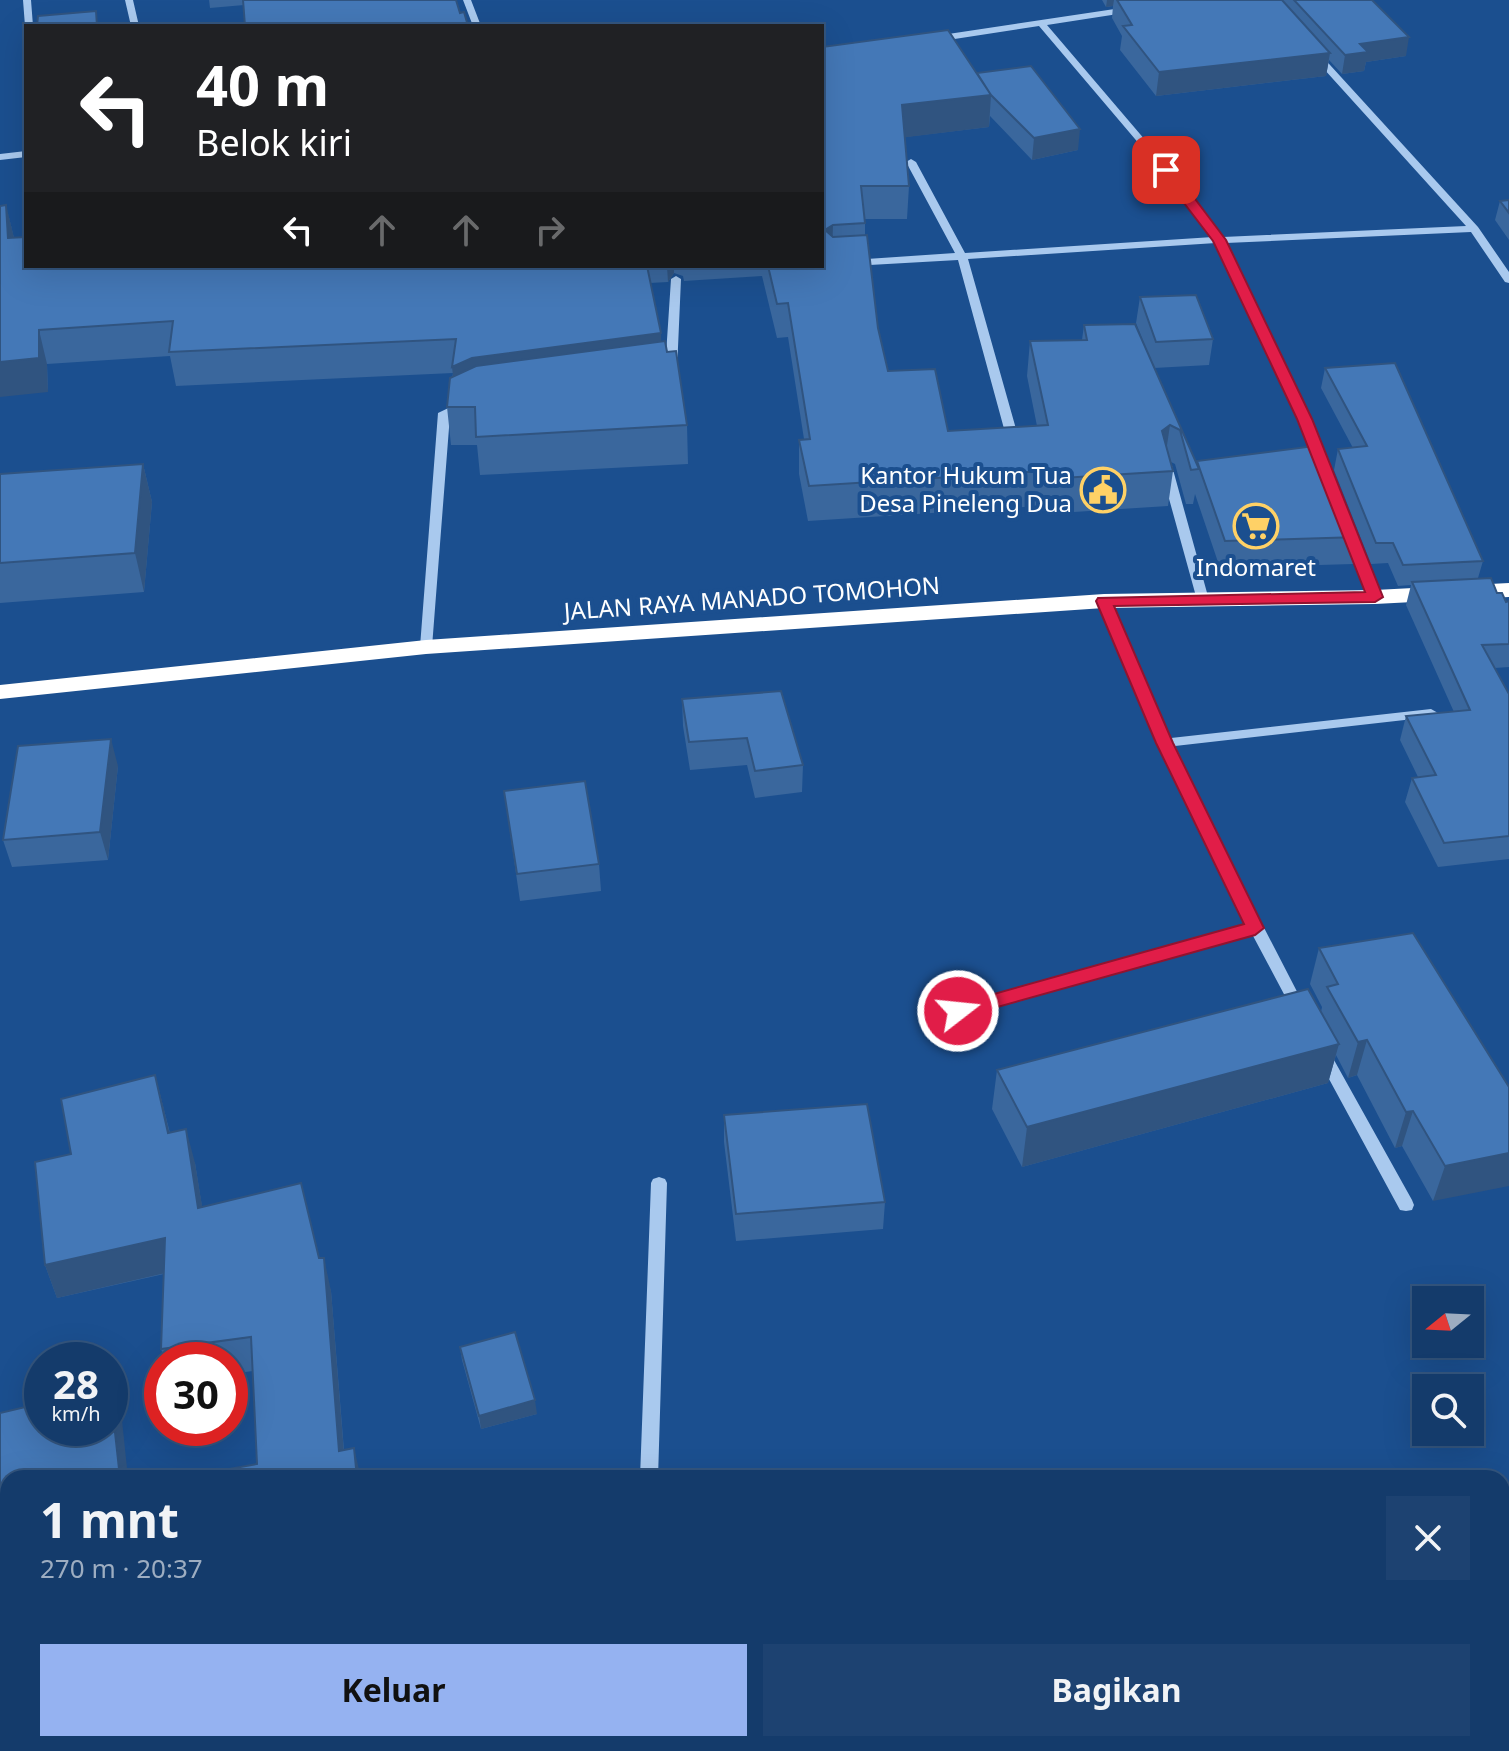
<!DOCTYPE html>
<html lang="id">
<meta charset="utf-8">
<style>
body{margin:0;font-family:"Noto Sans",sans-serif;background:#1d4271;color:#f1f3f6;height:100vh;display:flex;flex-direction:column;font-size:30px;white-space:nowrap}
*{box-sizing:border-box;margin:0}
p{font-size:26px;color:#9dadc1}
.icon{flex:none;width:44px;height:44px;fill:none;stroke:currentColor;stroke-width:2;stroke-linecap:round;stroke-linejoin:round}
.map{position:relative;flex:1;overflow:hidden}
.panel{position:absolute;left:0px;top:1470px;width:1510px;height:282px;display:flex;flex-direction:column;background:#143b6b;border-radius:24px 24px 0 0;box-shadow:0 8px 32px #0002,0 0 0 2px #33557e}
.panel>*{flex:none}
.top-card{position:absolute;left:24px;top:24px;width:800px;height:244px;border-radius:0px;box-shadow:0 8px 32px #0002,0 0 0 2px #33557e;background:#202124;color:#fff;overflow:hidden}
.needle{width:52px;rotate:252deg}
.controls{position:absolute;left:1412px;top:1286px;display:grid;gap:16px}
.controls a{display:grid;place-items:center;width:72px;height:72px;border-radius:0px;background:#143b6b;box-shadow:0 8px 32px #0002,0 0 0 2px #33557e;font-size:40px}
.speed{position:absolute;left:24px;top:1342px;display:flex;gap:16px;font-size:40px;font-weight:700;text-align:center}
.speed>*{display:grid;place-content:center;width:104px;height:104px;border-radius:50%;background:#143b6b;box-shadow:0 8px 32px #0002,0 0 0 2px #33557e;line-height:1}
.speed small{font-size:20px;font-weight:400}
.speed .limit{border:12px solid #d22;background:#fff;color:#111}
.pin{position:absolute;display:grid;place-items:center;width:68px;height:68px;color:#fff;margin:-34px;border-radius:16px;box-shadow:0 4px 12px #0006}
.me{position:absolute;width:88px;margin:-44px;rotate:74deg;stroke-linejoin:round;filter:drop-shadow(0 0 6px #0008)}
.turn{display:flex;align-items:center;gap:28px;height:168px;padding:0 40px;font-size:36px}
.turn .icon{width:104px;height:104px;stroke-width:2.5}
.turn b{display:block;font-size:56px;line-height:68px}
.lanes{display:flex;align-items:center;height:76px;padding:0 40px;background:#0003;justify-content:center;gap:40px;direction:ltr}
.lanes .off{opacity:.35}
.round{display:grid;place-items:center;flex:none;width:84px;height:84px;border-radius:0px;background:#1d4271}
.summary{display:flex;align-items:center;justify-content:space-between;height:136px;padding:0 40px}
h1{font-size:48px;font-weight:700;line-height:60px}
.cta{display:flex;gap:16px;margin-top:auto;padding:16px 40px}
.cta a{flex:1;height:92px;border-radius:0px;background:#95b2f1;color:#111;font-size:32px;font-weight:700;line-height:92px;text-align:center}
.cta a+a{background:#1d4271;color:#f1f3f6}
.map>svg:first-child{display:block}
</style>
<div class="map">
<svg width="1509" height="1751" viewBox="0 0 1509 1751">
<rect width="100%" height="100%" fill="#1b4f8f"/>
<g fill="none" stroke-linecap="round" stroke-linejoin="round">
<path fill="#a9c9ee" fill-rule="evenodd" d="M23,0H31L33,26H26V28L25,26Z
M125,0H133L139,26H131Z
M463,0H471L481,26H473Z
M1128,7L1131,8V12L1047,25L1169,168L1223,237L1466,226L1314,58V54H1320L1478,227L1509,272V283L1505,282L1471,232L1226,243L1329,463L1327,465H1319L1317,463L1216,243L968,259L1018,436L1012,439L1006,436L958,260L852,266L847,263L852,260L955,253L906,162L911,159L916,162L965,253L1213,237L1163,172L1039,26L935,42L930,39L935,36Z
M26,151V157L0,160V154Z
M676,276L681,279L677,370L671,373L665,370L671,279Z
M463,401L467,402V406L450,415L432,647L426,651L420,647L438,413Z
M1166,463L1172,466L1209,600L1207,603H1199L1197,600L1160,466Z
M1350,527L1356,531L1381,597L1379,600L1375,601L1369,597L1344,531Z
M1104,597L1110,601L1171,738L1431,709L1438,713L1431,717L1175,746L1228,858L1306,1009L1304,1013H1294L1252,934L958,1017L953,1015L951,1011L953,1007L958,1005L1247,925L1162,747L1157,743L1159,741L1098,601Z
M1324,1049L1329,1051L1412,1200L1414,1205L1412,1210L1406,1211L1400,1210L1316,1055L1319,1051Z
M659,1177L665,1179L667,1183L658,1478H640L651,1183L653,1179Z
M1112,1744H1137L1141,1751H1116Z"/>
<path fill="#fff" fill-rule="evenodd" d="M1509,583V597L1375,604L1104,608L426,654L0,699V685L426,640L1104,594L1375,590Z"/>
</g>
<path fill="#3a679d" d="M209,0H456L460,13L244,5L210,8Z
M1102,0H1372L1406,56L1366,62L1364,71L1342,74L1329,60L1326,76L1156,96L1120,50L1122,36L1112,18L1113,6L1106,7Z
M822,47L977,73L1078,150L1032,160L990,116L989,127L905,137L909,186L907,219H865V235L878,328L888,371L948,431L1037,426L1027,376L1030,341L1082,340L1084,325L1145,346L1136,323L1140,297L1213,339L1209,365L1154,368L1197,464V461L1359,537L1353,564L1220,568L1195,494L1193,504H1186L1175,464L1171,462L1173,471L1168,506L1058,513L1056,505L808,521L799,474V440L804,439L788,337L777,338L762,276L684,281L683,276L674,273L668,282L650,283L661,333V342L687,425L688,464L480,475L477,445H451L447,407L453,373L176,386L170,356L47,364L48,392L6,205L14,238L26,266H822Z
M1509,200V240L1495,220L1500,201Z
M1325,368L1483,561L1478,578L1497,593L1506,602L1509,601V667L1495,668L1509,694V859L1438,867L1405,802L1412,778L1418,777L1400,740L1406,716L1454,712L1406,605L1411,585L1398,586L1388,563L1371,564L1334,470L1338,449L1353,448L1321,388Z
M143,464L152,502L144,592L0,603V474Z
M682,699L803,765L802,792L755,798L747,765L690,770L683,726Z
M118,766L108,860L12,867L3,840Z
M504,791L599,864L601,891L520,901Z
M1319,948L1509,1087L1433,1201L1402,1146L1395,1148L1357,1075L1348,1078L1336,1055L1328,1083L1022,1167L992,1109L997,1070L1321,1012L1322,1007L1310,984Z
M155,1075L170,1133L195,1163L202,1207L319,1258L331,1291L344,1450L257,1464L253,1371L230,1374V1360H165L161,1349L164,1274L57,1298L45,1265L71,1154Z
M724,1115L885,1202L883,1229L736,1241L724,1142Z
M460,1347L537,1414L481,1429L462,1360Z"/>
<path fill="#305480" d="M1107,0H1114L1113,6L1106,7Z
M1409,37L1406,56L1366,62L1364,71L1342,74L1345,55L1360,44Z
M1330,53L1326,76L1156,96L1159,72Z
M991,95L989,127L900,138L902,105Z
M1080,129L1078,150L1032,160L1034,138Z
M6,205L14,238H8Z
M833,225L832,258L825,230Z
M667,266H674V273L668,282Z
M39,330L47,364L48,392L0,397V362Z
M661,333L662,367L456,401L452,367L472,358Z
M1170,425L1165,459L1162,431Z
M143,464L152,502L144,592L135,553Z
M111,739L118,766L108,860L100,832Z
M1367,1040L1357,1075L1348,1078L1358,1042Z
M1339,1044L1328,1083L1022,1167L1027,1127Z
M155,1075L164,1109L177,1167L168,1133Z
M1413,1111L1402,1146L1395,1148L1406,1112Z
M186,1129L195,1163L208,1242L198,1208Z
M1509,1153V1186L1433,1201L1445,1166Z
M165,1238L174,1271L57,1298L45,1265Z
M324,1258L331,1291L346,1478L339,1451Z
M110,1387L122,1420L128,1478H120Z
M535,1400L537,1414L481,1429L479,1416Z
M354,1448L361,1478H357Z
M55,1744H146L147,1749L141,1751H32Z"/>
<path fill="#4478b7" stroke="#305480" stroke-width="2" d="M243,0H456L460,13L464,12L468,26H245Z
M1117,0H1282L1330,53L1159,72L1123,26L1132,25Z
M1294,0H1372L1409,37L1360,44L1368,52L1345,55Z
M96,11L97,26H37L38,16Z
M948,30L991,95L902,105L909,186H861L865,223L833,225L825,230L833,237L867,235L878,328L888,371L935,369L948,431L1048,425L1030,341L1087,340L1084,325L1135,324L1199,469L1191,470L1180,430L1170,425L1162,431L1173,471L1062,478L1060,470L809,486L799,440L810,439L788,303L777,304L768,266H822V47Z
M1031,66L1080,129L1034,138L991,95L977,73Z
M1509,200V213L1500,201Z
M6,205L8,238L26,237V266H647L661,333L472,358L452,367L456,339L169,352L173,321L39,330V358L0,362V206Z
M1196,295L1213,339L1156,342L1140,297Z
M665,341L667,352L676,351L687,425L476,437L475,407H447L450,378L476,366Z
M1395,363L1483,561L1403,565L1393,543H1376L1338,449L1367,446L1325,368Z
M1322,445L1359,537L1225,541L1197,461Z
M143,464L135,553L0,563V474Z
M1491,578L1497,593H1502L1506,602L1509,601V644L1482,645L1509,694V836L1444,843L1412,778L1436,775L1406,716L1470,710L1412,582Z
M781,691L803,765L755,771L747,738L689,742L682,699Z
M111,739L100,832L3,840L18,746Z
M585,781L599,864L517,874L504,791Z
M1413,933L1509,1087V1153L1445,1166L1413,1111L1406,1112L1367,1040L1358,1042L1327,987L1338,984L1319,948Z
M1308,989L1339,1044L1027,1127L997,1070Z
M155,1075L168,1133L186,1129L198,1208L301,1183L319,1258H324L339,1451L354,1448L357,1478H178L257,1464L251,1337L161,1349L165,1238L45,1265L35,1162L71,1154L61,1099Z
M867,1104L885,1202L736,1214L724,1115Z
M515,1332L535,1400L479,1416L460,1347Z
M110,1387L120,1478H8V1744H55L32,1751H0V1413L42,1403V1428H110Z"/>
<path fill="#e11d48" stroke="#92132f" stroke-width="2" d="M1161,167H1171L1226,240L1312,419L1383,597L1375,602L1114,606L1173,743L1264,928L1255,935L958,1018L951,1016L948,1011L951,1006L1244,924L1156,743L1096,601L1098,598L1365,592L1297,419L1213,241L1161,173Z"/>
<defs>
<g id="civic-ring" transform="scale(2.3)"><circle r="9.5" fill="#1b4f8f" stroke="#ffd166" stroke-width="1.5"/><path d="M-.6-6.5H3V-4.5H.6V-3L4-1V1h2V6H-6V1h2V-1L-.6-3ZM-1.2 2.5V6h2.4V2.5Z" fill="#ffd166"/></g>
<g id="supermarket-ring" transform="scale(2.3)"><circle r="9.5" fill="#1b4f8f" stroke="#ffd166" stroke-width="1.5"/><path d="M-6-5.5h2.5l.6 2H6L4.5 2H-2.5L-4.4-4H-6ZM-1.5 3.2a1.3 1.3 0 1 0 .1 0ZM3 3.2a1.3 1.3 0 1 0 .1 0Z" fill="#ffd166"/></g>
</defs>
<g fill-rule="evenodd">
<use href="#civic-ring" x="1103" y="490"/>
<use href="#supermarket-ring" x="1256" y="526"/>
</g>
<g text-anchor="middle" stroke-width="8" stroke-linejoin="round" paint-order="stroke">
<g font-size="24" fill="#fff" stroke="#1b4f8f" text-anchor="end">
<text x="1072" y="484">Kantor Hukum Tua<tspan x="1072" dy="28">Desa Pineleng Dua</tspan></text>
<text x="1256" y="576" text-anchor="middle">Indomaret</text>
</g>
<g font-size="24" fill="#fff" stroke="#1b4f8f">
<text transform="translate(752 599) rotate(-4)" y="8">JALAN RAYA MANADO TOMOHON</text>
</g>
</g>
</svg>
<div class="controls">
<a><svg class="needle" viewBox="-14 -14 28 28"><path d="M0-13l5 13h-10z" fill="#e53935"/><path d="M0 13l5-13h-10z" fill="#9dadc1"/></svg></a>
<a><svg class="icon" aria-label="search" viewBox="0 0 24 24"><circle cx="10" cy="10" r="6"/><path d="M15 15l6 6"/></svg></a>
</div>
<div class="speed"><div>28<small>km/h</small></div><div class="limit">30</div></div>
<div class="pin" style="left:1166px;top:170px;background:#d93025"><svg class="icon" aria-label="arrive" viewBox="0 0 24 24"><path d="M6 21V4h12l-3 4 3 4H6"/></svg></div>
<svg class="me" style="left:958px;top:1011px" viewBox="-20 -20 40 40"><circle r="17" fill="#e11d48" stroke="#fff" stroke-width="3"/><path d="M0-11L8 9 0 5-8 9z" fill="#fff"/></svg>
<div class="top-card">
<div class="turn"><svg class="icon" aria-label="left" viewBox="0 0 24 24"><path d="M17 20v-9H6M10 6l-5 5 5 5"/></svg><div><b>40 m</b>Belok kiri</div></div>
<div class="lanes"><svg class="icon" aria-label="left" viewBox="0 0 24 24"><path d="M17 20v-9H6M10 6l-5 5 5 5"/></svg><svg class="icon off" aria-label="ahead" viewBox="0 0 24 24"><path d="M12 20V5M6 11l6-6 6 6"/></svg><svg class="icon off" aria-label="ahead" viewBox="0 0 24 24"><path d="M12 20V5M6 11l6-6 6 6"/></svg><svg class="icon off" aria-label="right" viewBox="0 0 24 24"><path d="M7 20v-9h11M14 6l5 5-5 5"/></svg></div>
</div>
<section class="panel">
<div class="summary"><div><h1>1 mnt</h1><p>270 m · 20:37</p></div><a class="round"><svg class="icon" aria-label="close" viewBox="0 0 24 24"><path d="M6 6l12 12M18 6L6 18"/></svg></a></div>
<div class="cta"><a>Keluar</a><a>Bagikan</a></div>
</section>
</div>
